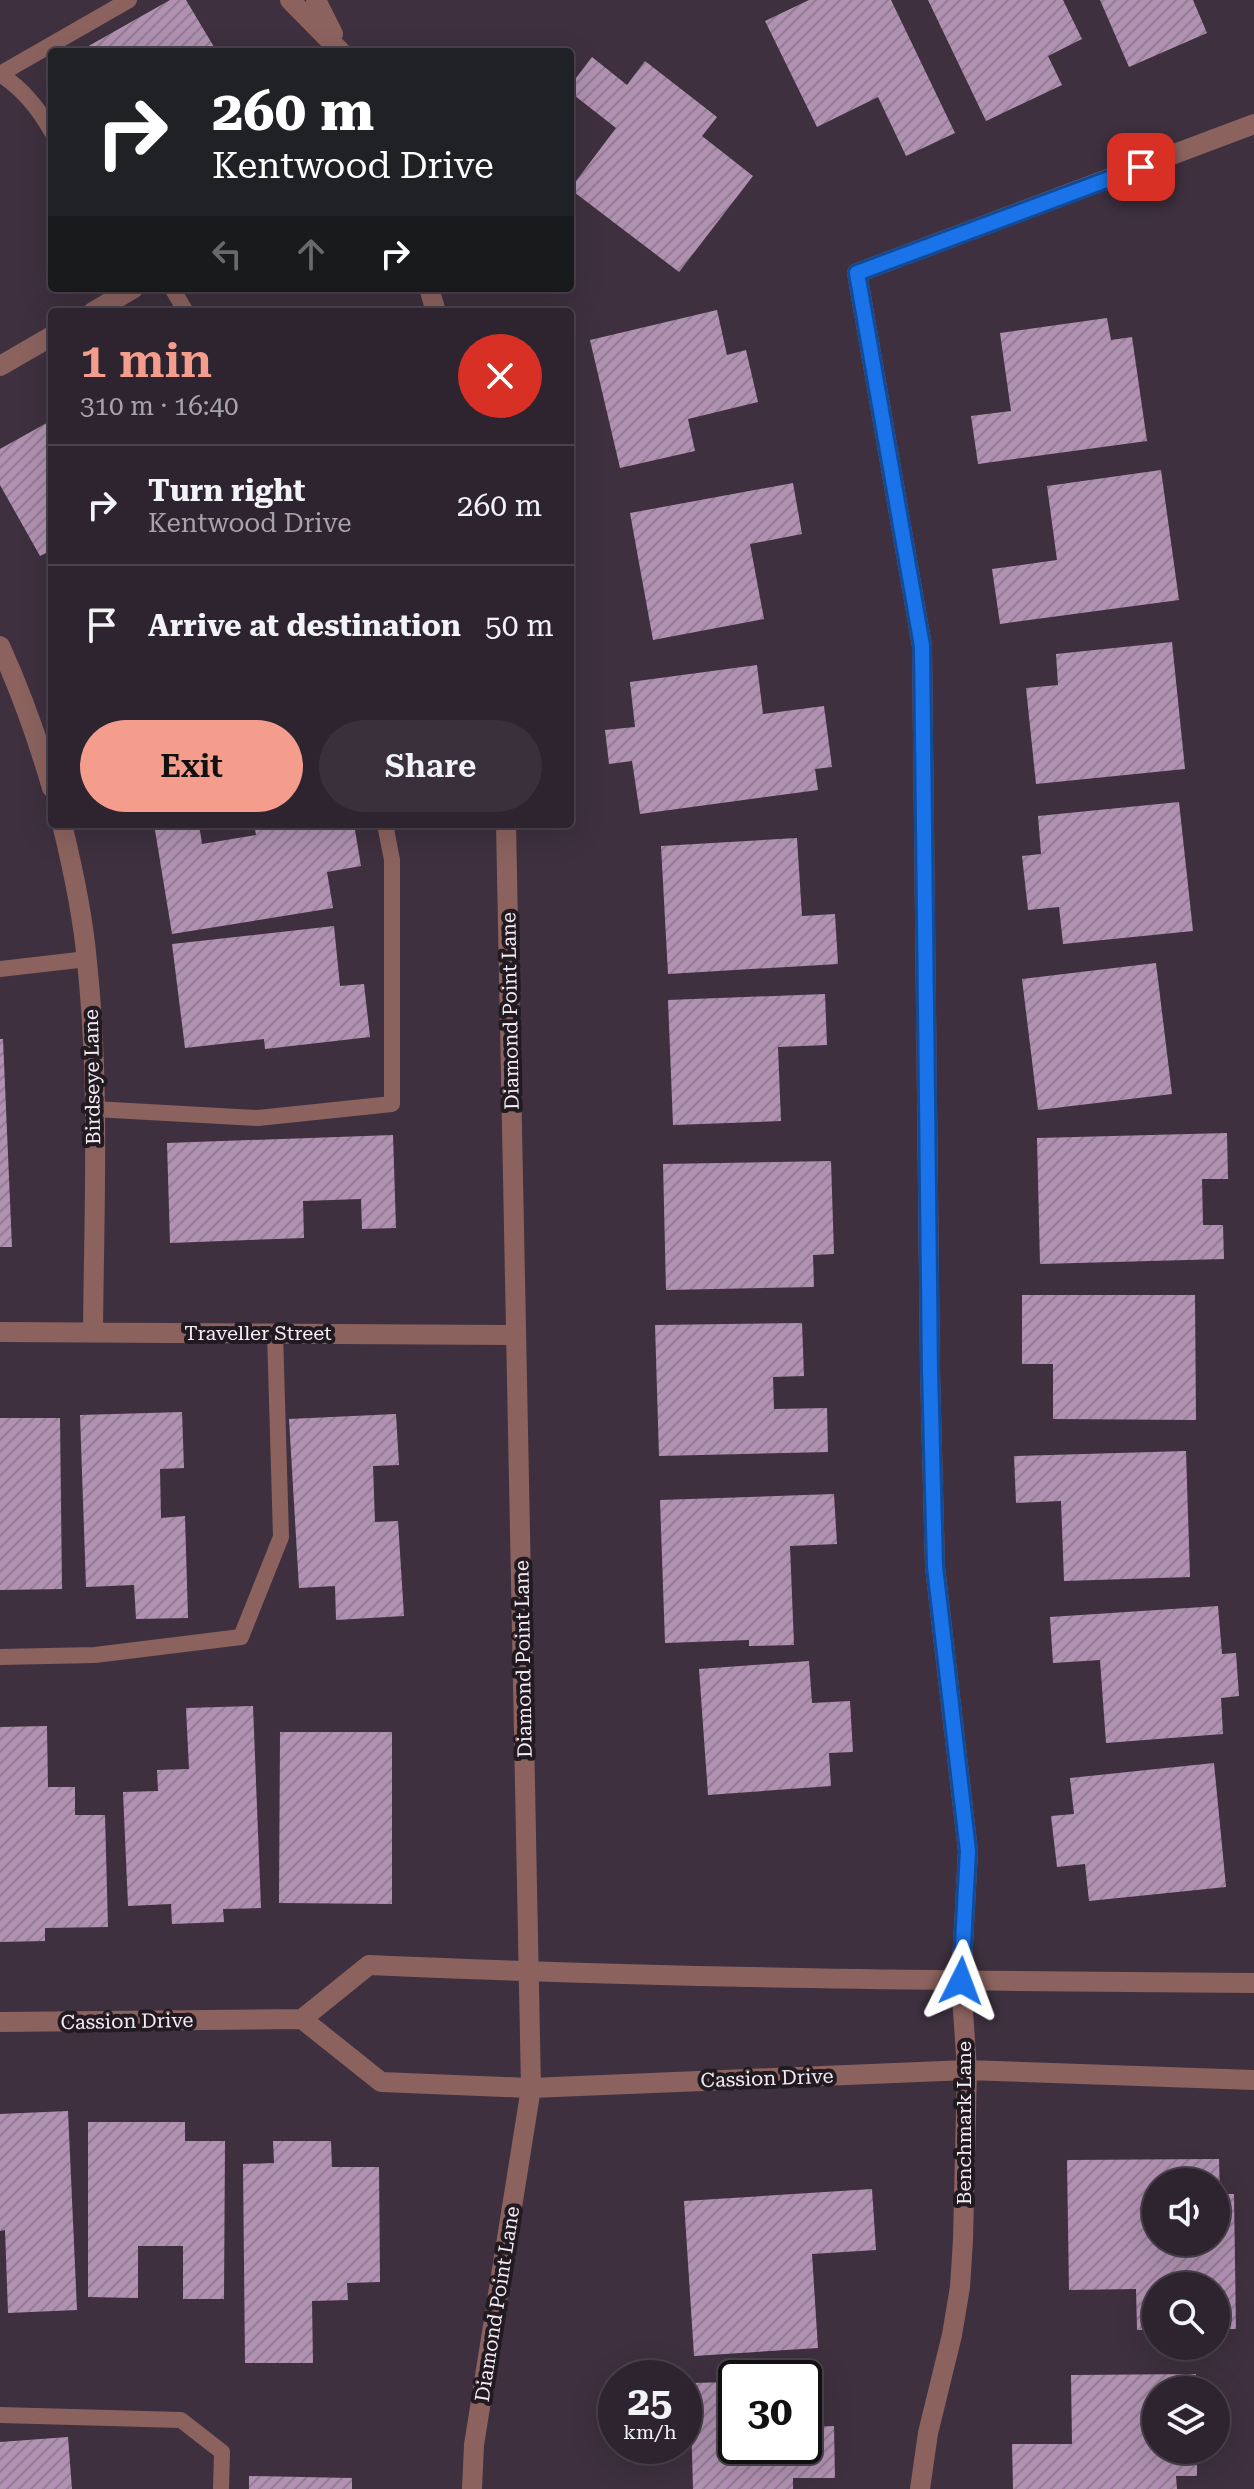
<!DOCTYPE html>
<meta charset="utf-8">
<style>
body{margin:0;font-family:"Roboto Serif",serif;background:#3a303b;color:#f1f3f6;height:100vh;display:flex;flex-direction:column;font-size:30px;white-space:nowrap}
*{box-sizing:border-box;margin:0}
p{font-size:26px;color:#a7a4aa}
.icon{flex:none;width:44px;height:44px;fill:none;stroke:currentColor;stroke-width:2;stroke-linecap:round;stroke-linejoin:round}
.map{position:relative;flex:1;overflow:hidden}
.panel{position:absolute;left:48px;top:308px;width:526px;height:520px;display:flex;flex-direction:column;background:#2e242f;border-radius:8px;box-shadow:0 8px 32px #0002,0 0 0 2px #49414b}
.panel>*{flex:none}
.banner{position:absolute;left:48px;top:48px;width:526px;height:244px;border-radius:8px;box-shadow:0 8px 32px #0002,0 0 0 2px #49414b;background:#202124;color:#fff;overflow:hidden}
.tools{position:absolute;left:1142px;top:2168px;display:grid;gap:16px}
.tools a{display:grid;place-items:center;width:88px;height:88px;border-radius:50%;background:#2e242f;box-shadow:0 8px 32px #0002,0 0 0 2px #49414b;font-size:40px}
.speed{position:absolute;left:598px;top:2360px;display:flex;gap:16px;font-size:40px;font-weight:700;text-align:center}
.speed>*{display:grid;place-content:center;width:104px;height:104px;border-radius:50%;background:#2e242f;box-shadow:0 8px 32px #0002,0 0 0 2px #49414b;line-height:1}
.speed small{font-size:20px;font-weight:400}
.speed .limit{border:4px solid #111;border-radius:12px;background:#fff;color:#111}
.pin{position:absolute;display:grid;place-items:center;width:68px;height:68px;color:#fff;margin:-34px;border-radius:16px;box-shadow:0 4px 12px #0006}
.me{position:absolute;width:88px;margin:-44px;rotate:3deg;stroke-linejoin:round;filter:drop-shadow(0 0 6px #0008)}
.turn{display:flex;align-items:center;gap:28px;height:168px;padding:0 32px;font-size:36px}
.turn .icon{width:104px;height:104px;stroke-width:2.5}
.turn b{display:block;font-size:56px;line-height:68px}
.lanes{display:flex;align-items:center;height:76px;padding:0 32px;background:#0003;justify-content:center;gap:40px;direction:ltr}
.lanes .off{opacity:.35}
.round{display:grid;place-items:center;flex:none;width:84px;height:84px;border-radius:42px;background:#3a303b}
.overview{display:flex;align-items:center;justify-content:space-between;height:136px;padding:0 32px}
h1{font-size:48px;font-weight:600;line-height:60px;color:#f49d8d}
.primary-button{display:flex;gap:16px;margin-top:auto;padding:16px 32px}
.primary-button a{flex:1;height:92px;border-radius:48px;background:#f49d8d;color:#111;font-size:32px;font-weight:600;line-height:92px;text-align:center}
.primary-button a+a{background:#3a303b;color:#f1f3f6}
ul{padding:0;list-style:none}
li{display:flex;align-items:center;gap:24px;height:120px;padding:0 32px;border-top:2px solid #49414b}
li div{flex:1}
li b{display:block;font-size:30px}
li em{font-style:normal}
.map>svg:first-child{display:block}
</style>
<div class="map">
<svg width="1254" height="2489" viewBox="0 0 1254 2489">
<defs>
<pattern id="building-hatch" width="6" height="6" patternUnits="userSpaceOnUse" patternTransform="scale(2)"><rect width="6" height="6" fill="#b191b2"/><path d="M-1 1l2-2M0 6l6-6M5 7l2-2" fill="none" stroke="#927b93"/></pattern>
</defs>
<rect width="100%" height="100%" fill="#3e303f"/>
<path fill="url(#building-hatch)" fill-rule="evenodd" d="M170,0H186L217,52H78Z
M809,0H891L955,133L906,156L878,97L817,127L765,21Z
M928,0H1063L1082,39L1048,56L1062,85L986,121Z
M1100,0H1193L1207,33L1129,67Z
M592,57L627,85L645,61L717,117L702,136L753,176L679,272L570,189L616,128L570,92V86Z
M717,310L727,355L746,350L758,402L688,419L695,451L620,468L590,340Z
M1107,318L1111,340L1132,337L1147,441L978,464L971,416L1011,411L1000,333Z
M52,420V550L40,556L0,485V449Z
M1161,470L1179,600L1000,624L992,569L1057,560L1047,486Z
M793,483L802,534L750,544L764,619L653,640L630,513Z
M1172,642L1185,769L1036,784L1026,688L1058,685L1056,654Z
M757,665L763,714L824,706L832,767L815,769L818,790L640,814L632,761L609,764L605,730L635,727L630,682Z
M1179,802L1193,931L1063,944L1059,907L1028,910L1022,856L1041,854L1038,816Z
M154,824H199L202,844L256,835L254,824H354L361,866L327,872L333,908L172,934Z
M797,838L802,916L835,914L838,964L668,974L661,846Z
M334,926L340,986L364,984L370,1037L265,1049L264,1039L185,1048L172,944Z
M1156,963L1172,1094L1038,1110L1022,979Z
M825,994L827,1045L778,1047L781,1121L673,1125L668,1000Z
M0,1039H3L12,1247H0Z
M1227,1133L1228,1179H1202L1203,1225H1223L1224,1259L1040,1264L1037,1138Z
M393,1135L396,1228L362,1229L361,1199L303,1201L304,1238L170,1243L167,1143Z
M831,1161L834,1254L813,1255L814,1287L666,1290L663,1164Z
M1022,1295H1195L1196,1420L1053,1419V1364H1022Z
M802,1323L804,1376L773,1377L774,1409L827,1408L828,1452L659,1456L655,1325Z
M182,1412L184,1468L160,1469L161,1518L185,1516L188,1618L136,1619L134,1585L86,1587L80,1415Z
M396,1414L399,1465L373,1466L375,1522L398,1521L404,1616L336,1620L335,1586L299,1588L289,1419Z
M0,1418H60L62,1589L0,1590Z
M1186,1451L1190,1577L1064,1581L1061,1501L1016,1503L1014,1456Z
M834,1494L837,1544L790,1546L794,1645L749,1646V1640L665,1643L660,1500Z
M1218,1606L1222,1654L1236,1653L1239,1696L1221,1698L1223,1734L1106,1743L1100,1660L1053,1663L1050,1617Z
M809,1661L812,1703L850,1701L853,1752L829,1753L831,1786L708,1795L699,1669Z
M253,1706L261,1908L223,1909L224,1922L172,1924L171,1904L128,1906L123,1792L158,1791L157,1770L189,1769L186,1708Z
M47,1726L48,1787H75V1815H105L108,1927L45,1928V1941L0,1942V1727Z
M280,1732H392V1904L279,1903Z
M1214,1763L1226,1887L1089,1901L1085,1864L1057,1867L1051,1816L1074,1814L1070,1778Z
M68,2111L77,2310L8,2313L5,2230L0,2231V2114Z
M88,2122H185V2141H225L224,2299H183V2246H138V2298L88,2297Z
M273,2141H331L332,2167H379L380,2282L347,2283L348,2300L312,2301L313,2363H245L243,2164L274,2163Z
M1219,2159L1220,2194H1234L1236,2329H1216V2286H1156V2330H1137L1136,2289L1069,2290L1067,2160ZM1156,2182H1216V2242H1156Z
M872,2189L876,2250L812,2254L818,2348L694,2356L684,2201Z
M1196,2374V2390H1156V2450H1197V2476H1176L1177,2489H1013L1012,2444H1072L1071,2375Z
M804,2380H807L809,2427L834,2426L835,2478H793V2489H693L690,2383L736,2382V2446H804Z
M68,2437L72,2489H0V2442Z
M249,2476L352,2478V2489H249Z"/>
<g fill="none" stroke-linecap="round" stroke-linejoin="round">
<path stroke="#8b625e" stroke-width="16" d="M0,74L129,0
M0,74C24,90 38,108 52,132
M172,288L186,312
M0,969L87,959
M94,1109L258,1118L392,1104V860L385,824
M0,1657L95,1655L241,1637L281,1537L275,1333
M0,2415L181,2420L222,2452L221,2489"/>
<path stroke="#8b625e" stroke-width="20" d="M93,312L134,288
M0,366L52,336
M0,646C21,692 38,740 52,788
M62,824C73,869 83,915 87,962C100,1084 94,1209 93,1332
M0,1332L516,1335
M302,2019L381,2082L531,2088L967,2070L1254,2080
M0,2022L302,2019L369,1965C664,1978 959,1981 1254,1983
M920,2489L928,2433L952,2335L960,2287L963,2240L967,2070L961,1981L968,1851L935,1567L930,1370L922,646L857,273L1254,124"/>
<path stroke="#8b625e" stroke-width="20" d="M290,0L341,52
M316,0L333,34
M429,288L436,312
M472,2489L474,2445L531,2088L506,824"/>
</g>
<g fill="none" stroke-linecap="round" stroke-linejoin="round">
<g stroke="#114b97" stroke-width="20">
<path id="route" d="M961,1981L968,1851L935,1567L930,1370L922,646L857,273L1141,167"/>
</g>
<use href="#route" stroke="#1a73e8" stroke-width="14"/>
</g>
<g text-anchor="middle" stroke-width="8" stroke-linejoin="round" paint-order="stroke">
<g font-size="20" fill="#f5ecf6" stroke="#211b21">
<text transform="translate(510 1011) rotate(-91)" y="7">Diamond Point Lane</text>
<text transform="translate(92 1077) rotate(-91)" y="7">Birdseye Lane</text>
<text x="258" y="1340">Traveller Street</text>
<text transform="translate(523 1659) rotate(-91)" y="7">Diamond Point Lane</text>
<text transform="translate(127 2021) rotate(-1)" y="7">Cassion Drive</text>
<text transform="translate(767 2078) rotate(-2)" y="7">Cassion Drive</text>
<text transform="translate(964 2123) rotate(-90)" y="7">Benchmark Lane</text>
<text transform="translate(497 2304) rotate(-81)" y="7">Diamond Point Lane</text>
</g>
</g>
</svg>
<div class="tools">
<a><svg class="icon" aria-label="sound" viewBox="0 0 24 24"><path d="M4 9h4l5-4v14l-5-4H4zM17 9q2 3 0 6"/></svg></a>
<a><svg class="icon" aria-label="search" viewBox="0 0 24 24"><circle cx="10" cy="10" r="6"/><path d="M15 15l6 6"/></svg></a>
<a><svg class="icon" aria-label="layers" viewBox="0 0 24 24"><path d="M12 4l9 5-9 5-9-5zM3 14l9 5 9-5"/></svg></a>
</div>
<div class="speed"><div>25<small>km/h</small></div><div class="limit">30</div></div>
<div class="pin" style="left:1141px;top:167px;background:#d93025"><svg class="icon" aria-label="arrive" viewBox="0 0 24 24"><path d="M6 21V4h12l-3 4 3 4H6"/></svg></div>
<svg class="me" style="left:961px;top:1981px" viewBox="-20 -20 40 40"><path d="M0-17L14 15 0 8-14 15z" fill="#1a73e8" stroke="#fff" stroke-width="4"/></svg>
<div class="banner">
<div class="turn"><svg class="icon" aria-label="right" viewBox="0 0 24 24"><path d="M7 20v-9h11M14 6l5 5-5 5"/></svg><div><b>260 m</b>Kentwood Drive</div></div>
<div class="lanes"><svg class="icon off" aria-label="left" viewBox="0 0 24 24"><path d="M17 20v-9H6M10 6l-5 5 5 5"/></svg><svg class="icon off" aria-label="ahead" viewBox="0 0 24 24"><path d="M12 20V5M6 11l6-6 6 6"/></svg><svg class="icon" aria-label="right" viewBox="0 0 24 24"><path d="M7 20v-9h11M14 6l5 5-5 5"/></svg></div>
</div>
<section class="panel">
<div class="overview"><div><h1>1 min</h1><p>310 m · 16:40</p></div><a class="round" style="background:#d93025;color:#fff"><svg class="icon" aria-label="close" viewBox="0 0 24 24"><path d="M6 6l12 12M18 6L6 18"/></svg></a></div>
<ul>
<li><svg class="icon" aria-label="right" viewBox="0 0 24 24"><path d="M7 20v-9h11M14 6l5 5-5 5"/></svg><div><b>Turn right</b><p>Kentwood Drive</p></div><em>260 m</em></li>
<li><svg class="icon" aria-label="arrive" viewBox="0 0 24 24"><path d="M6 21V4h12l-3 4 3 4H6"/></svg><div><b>Arrive at destination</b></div><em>50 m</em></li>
</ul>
<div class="primary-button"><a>Exit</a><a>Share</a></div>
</section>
</div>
